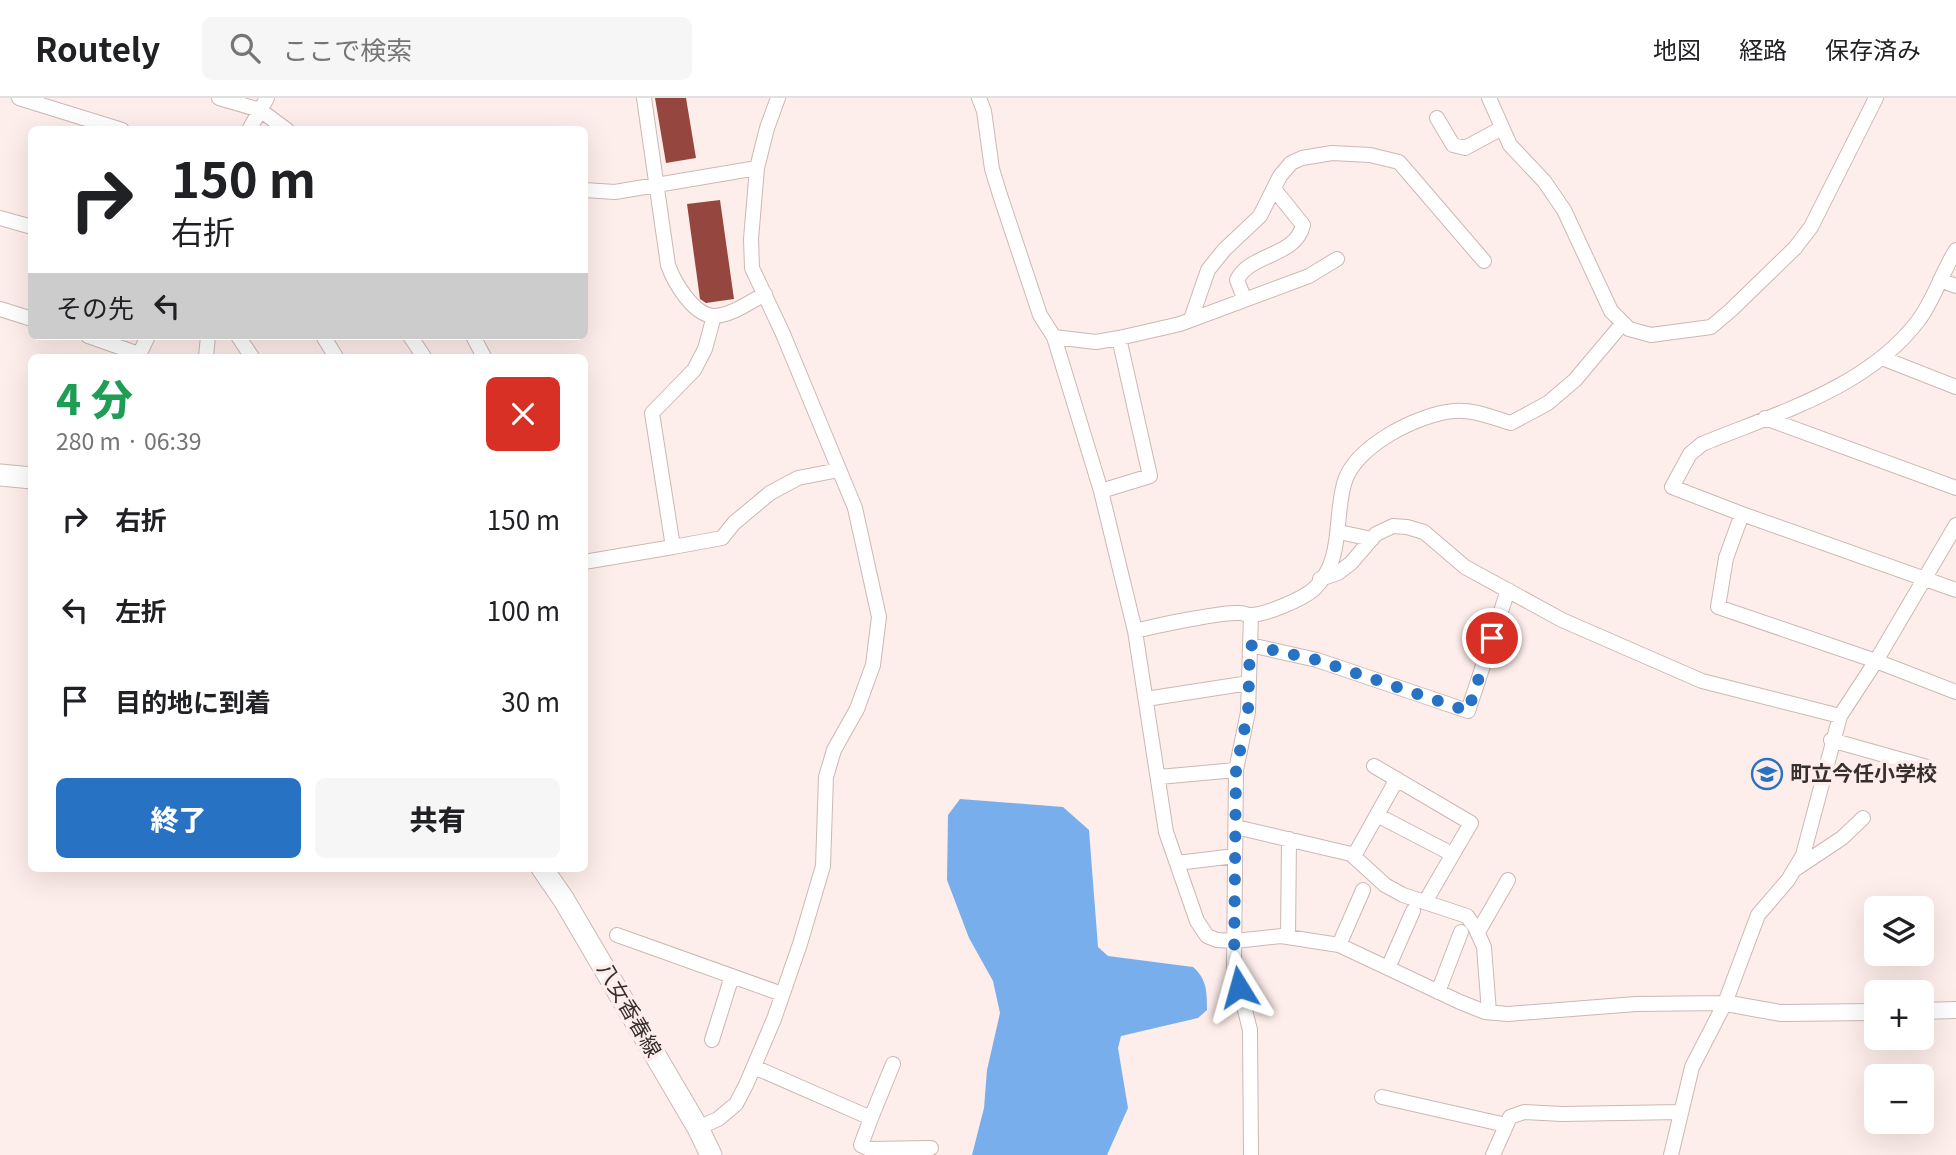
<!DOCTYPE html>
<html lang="ja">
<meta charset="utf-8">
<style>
body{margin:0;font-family:Georgia,"Noto Sans JP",serif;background:#f6f6f6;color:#202124;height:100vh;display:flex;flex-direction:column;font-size:26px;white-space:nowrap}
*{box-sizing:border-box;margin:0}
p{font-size:23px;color:#757577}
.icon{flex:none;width:38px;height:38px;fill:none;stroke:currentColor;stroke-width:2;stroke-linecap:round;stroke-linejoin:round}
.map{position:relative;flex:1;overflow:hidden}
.sheet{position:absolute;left:28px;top:256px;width:560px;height:518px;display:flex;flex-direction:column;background:#fff;border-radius:10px;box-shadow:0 7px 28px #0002}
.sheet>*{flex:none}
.top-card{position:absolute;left:28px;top:28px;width:560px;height:214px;border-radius:10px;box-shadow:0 7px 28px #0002;background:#fff;color:#202124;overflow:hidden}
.controls{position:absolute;left:1864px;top:798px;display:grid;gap:14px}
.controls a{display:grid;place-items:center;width:70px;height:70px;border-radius:10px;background:#fff;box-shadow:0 7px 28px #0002;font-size:35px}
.pin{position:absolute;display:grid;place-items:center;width:60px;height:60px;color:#fff;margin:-30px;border:4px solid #fff;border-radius:50%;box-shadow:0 2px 7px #0007}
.me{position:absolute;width:77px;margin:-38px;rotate:352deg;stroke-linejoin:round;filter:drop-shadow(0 0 5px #0008)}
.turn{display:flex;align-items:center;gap:24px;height:147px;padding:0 28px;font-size:32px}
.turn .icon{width:91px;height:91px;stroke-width:2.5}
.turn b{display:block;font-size:49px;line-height:60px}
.then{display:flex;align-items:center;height:66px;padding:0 28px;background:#0003;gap:14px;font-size:26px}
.round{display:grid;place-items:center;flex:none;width:74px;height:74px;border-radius:10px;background:#f6f6f6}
.headline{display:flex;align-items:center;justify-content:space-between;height:119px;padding:0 28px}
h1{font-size:42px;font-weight:800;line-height:52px;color:#1e9e55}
.cta{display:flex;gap:14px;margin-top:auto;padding:14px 28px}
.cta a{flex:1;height:80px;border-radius:10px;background:#2772c2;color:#fff;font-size:28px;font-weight:800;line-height:80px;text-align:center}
.cta a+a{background:#f6f6f6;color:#202124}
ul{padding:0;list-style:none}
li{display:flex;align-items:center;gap:21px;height:91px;padding:0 28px}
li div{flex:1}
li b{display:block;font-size:26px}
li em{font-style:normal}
header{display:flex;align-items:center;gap:42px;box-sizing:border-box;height:98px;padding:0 35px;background:#fff;border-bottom:2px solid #e0e0e0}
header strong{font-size:33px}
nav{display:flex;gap:38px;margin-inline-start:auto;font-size:24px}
.search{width:490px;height:63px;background:#f6f6f6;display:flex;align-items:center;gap:18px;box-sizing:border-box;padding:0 24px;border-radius:10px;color:#757577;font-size:26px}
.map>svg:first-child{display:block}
</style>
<header>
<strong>Routely</strong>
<div class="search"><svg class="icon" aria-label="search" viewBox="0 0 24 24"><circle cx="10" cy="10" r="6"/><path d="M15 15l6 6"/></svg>ここで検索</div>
<nav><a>地図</a><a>経路</a><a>保存済み</a></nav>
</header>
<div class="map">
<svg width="1956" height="1057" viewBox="0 0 1956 1057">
<rect width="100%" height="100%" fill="#feeeeb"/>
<path fill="#79aeec" d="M960,701L1063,709L1089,732L1098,849L1108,858L1193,869C1207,881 1207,894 1207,912L1198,920L1121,938L1118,950L1128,1010L1107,1057H972L984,1010L987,972L1000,915L993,883L969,840L947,782L948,717Z"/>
<path fill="#95473f" d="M655,0H686L696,60L666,65Z
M720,102L734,201L706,205L700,201L687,106Z"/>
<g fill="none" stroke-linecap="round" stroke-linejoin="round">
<g stroke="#cbb8b5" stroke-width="16">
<path id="minor" d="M19,0L122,32
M219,0L260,12L287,32
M644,0L668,167C674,184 693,217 714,218C731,218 751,203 765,196
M979,0L984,13L992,71L1000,97L1040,217L1054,239L1101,393L1135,533L1166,734L1197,823L1207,838L1217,842L1235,843L1281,838L1339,847L1460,904L1485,914L1508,916L1636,906L1725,905
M1489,0L1510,47L1544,83L1564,112L1611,213L1629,231L1651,237L1711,229L1731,212L1795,150L1811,129L1876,0
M1437,20L1453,47L1465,50L1502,30
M249,32L267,0
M584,92L615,94L757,70
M0,120L32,129
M1940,182L1956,188
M1244,200L1237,182C1250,155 1296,159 1303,127L1274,91
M0,211L32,221
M714,218L705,251L694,272L652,315L673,449L722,440L734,425L770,395L798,380L839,372
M1191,221L1208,172L1224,152L1260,118L1280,78L1291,65L1302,60L1332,55L1370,57L1399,64L1484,163
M88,238L139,256
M238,238L252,259
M323,238L336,259
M410,238L424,259
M473,238L484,259
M1054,239L1096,244L1119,240L1150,378L1101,393
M1119,240L1180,226L1309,178L1337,161
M138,259L148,238
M206,259L208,238
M1882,260L1956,289
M1765,320L1956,390
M1742,416L1672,389L1690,356L1702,346C1777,315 1867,290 1918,223C1934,202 1942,174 1956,152
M1339,434L1372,441
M584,464L673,449
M1320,481L1338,475L1351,465L1376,436L1393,428L1407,429L1424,434L1465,469L1562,522L1702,583L1840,618
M1956,492L1742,416L1726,460L1718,509L1876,563L1956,594
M1135,533C1156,528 1177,523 1198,520C1211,518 1226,514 1240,515C1243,515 1247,517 1250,517C1265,517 1303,501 1314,491C1344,463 1334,421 1344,386C1353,349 1418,316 1454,313C1473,311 1493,320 1511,325L1548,305L1575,282L1623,225
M1250,547L1317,562L1468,613L1508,492
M1146,601L1249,585
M1831,642L1927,669
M1374,668L1471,725L1425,804
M1159,679L1236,672
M1377,717L1452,756
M1236,729L1351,756L1385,787L1403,797L1467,818L1475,829L1484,849L1489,914
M1354,758L1397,681
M1177,765L1235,758
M1797,770L1842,740L1863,720
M1478,834L1508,782
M617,837L782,896
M1288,839L1289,741
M1339,847L1363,792
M1388,870L1413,813
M1438,894L1461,834
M712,942L732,878
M754,969L871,1020L893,966
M1382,999L1506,1027
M871,1020L861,1047L869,1051L931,1050
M698,1030L718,1021L736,1006L746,987L774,921L800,846L823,768L826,679L834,652L857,611L873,567L879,519L855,410L783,236L752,170L751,141L757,70L767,30L778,0
M1251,1057L1250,932L1234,868L1236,672L1248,614L1251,517
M1493,1057L1510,1019L1524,1014L1562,1016L1681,1014
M1671,1057L1692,969L1725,905L1758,817L1788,782L1803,757L1840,618L1876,563L1956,427"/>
</g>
<g stroke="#cbb8b5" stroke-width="18">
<path id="tertiary" d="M1725,905L1780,915L1876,914
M1922,913L1956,912"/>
</g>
<g stroke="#cbb8b5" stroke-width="23">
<path id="primary" d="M0,377L32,380
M542,770L564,802L698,1030L711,1057"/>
</g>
<use href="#minor" stroke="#fff" stroke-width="14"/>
<use href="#tertiary" stroke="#fff" stroke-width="16"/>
<use href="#primary" stroke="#fff" stroke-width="21"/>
</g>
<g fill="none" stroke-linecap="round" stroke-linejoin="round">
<path stroke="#2772c2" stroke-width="12" stroke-dasharray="0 21.6" d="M1239,889L1234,868L1236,672L1248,614L1250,547L1317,562L1468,613L1492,540"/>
</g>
<defs>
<g id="school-ring" transform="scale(1.575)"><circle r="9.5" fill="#feeeeb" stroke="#2772c2" stroke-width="1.5"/><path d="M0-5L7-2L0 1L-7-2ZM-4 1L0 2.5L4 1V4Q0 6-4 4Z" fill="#2772c2"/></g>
</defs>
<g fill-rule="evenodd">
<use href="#school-ring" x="1767" y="676"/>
</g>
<g text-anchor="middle" stroke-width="7" stroke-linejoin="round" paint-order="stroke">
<g font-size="21" font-weight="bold" fill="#362f2e" stroke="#feeeeb" text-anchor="start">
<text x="1790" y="683">町立今任小学校</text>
</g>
<g font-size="21" fill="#362f2e" stroke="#feeeeb">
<text transform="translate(629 912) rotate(60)" y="7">八女香春線</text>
</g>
</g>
</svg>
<div class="controls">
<a><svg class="icon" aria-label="layers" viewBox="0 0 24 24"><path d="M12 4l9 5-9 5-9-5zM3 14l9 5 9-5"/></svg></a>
<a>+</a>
<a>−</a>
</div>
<div class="pin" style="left:1492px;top:540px;background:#d93025"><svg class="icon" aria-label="arrive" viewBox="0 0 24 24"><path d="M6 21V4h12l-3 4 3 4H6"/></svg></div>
<svg class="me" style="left:1239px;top:889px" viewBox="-20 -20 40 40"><path d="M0-17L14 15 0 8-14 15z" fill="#2772c2" stroke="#fff" stroke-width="4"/></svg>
<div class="top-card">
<div class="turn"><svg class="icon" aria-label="right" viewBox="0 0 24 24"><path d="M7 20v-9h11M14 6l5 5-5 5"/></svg><div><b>150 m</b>右折</div></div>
<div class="then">その先<svg class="icon" aria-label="left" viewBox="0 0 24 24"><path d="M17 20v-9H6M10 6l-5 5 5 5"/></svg></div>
</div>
<section class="sheet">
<div class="headline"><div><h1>4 分</h1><p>280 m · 06:39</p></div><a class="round" style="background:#d93025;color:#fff"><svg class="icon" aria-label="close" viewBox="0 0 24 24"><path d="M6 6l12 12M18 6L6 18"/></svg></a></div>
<ul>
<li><svg class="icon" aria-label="right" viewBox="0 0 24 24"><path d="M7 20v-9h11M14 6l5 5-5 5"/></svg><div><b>右折</b></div><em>150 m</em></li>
<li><svg class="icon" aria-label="left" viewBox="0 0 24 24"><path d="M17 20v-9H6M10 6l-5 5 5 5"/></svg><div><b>左折</b></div><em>100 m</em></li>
<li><svg class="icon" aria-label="arrive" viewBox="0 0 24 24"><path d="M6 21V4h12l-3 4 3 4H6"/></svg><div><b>目的地に到着</b></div><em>30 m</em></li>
</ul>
<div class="cta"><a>終了</a><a>共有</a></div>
</section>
</div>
